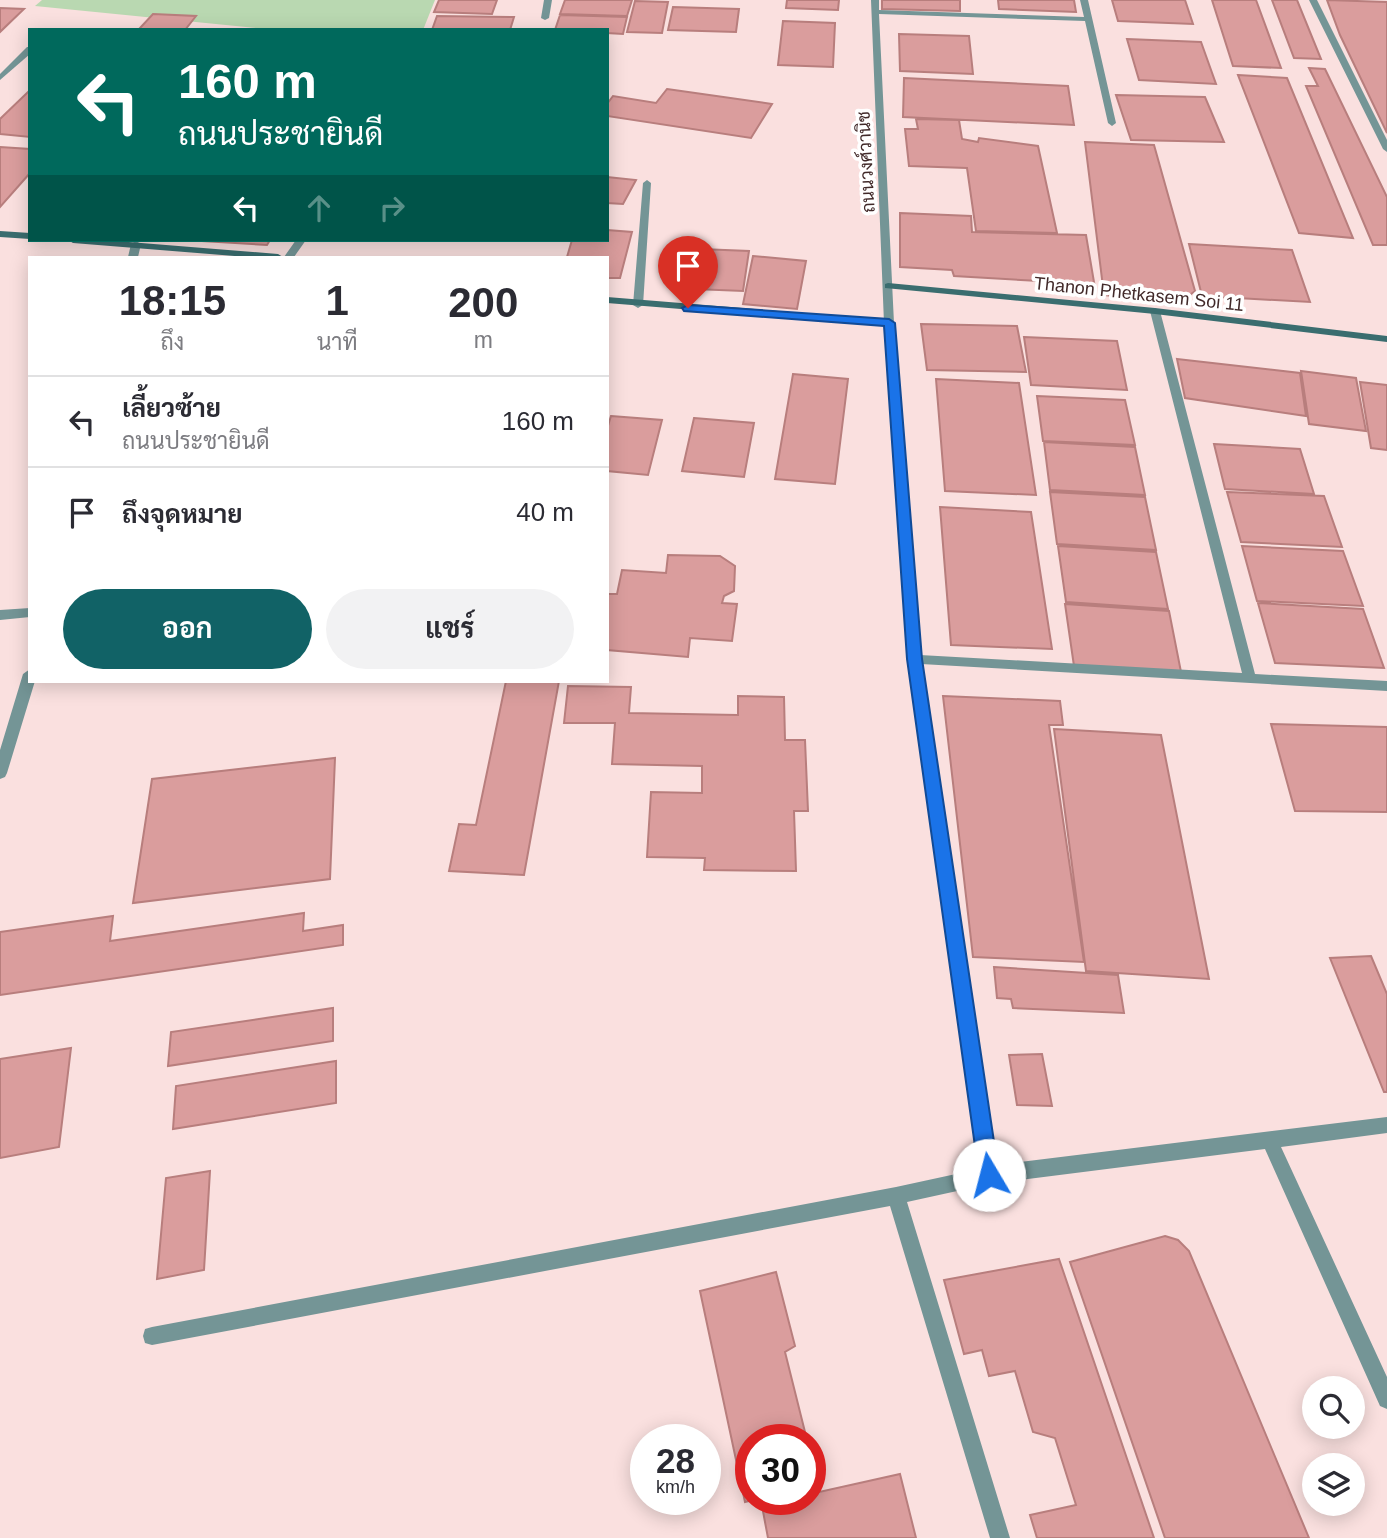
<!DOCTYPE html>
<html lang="th">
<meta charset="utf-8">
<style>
body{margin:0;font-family:Helvetica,Sarabun,sans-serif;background:#f2f2f3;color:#2b2b33;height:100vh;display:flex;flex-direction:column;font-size:26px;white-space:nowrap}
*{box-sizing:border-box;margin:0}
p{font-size:23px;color:#7c7c81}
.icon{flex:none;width:38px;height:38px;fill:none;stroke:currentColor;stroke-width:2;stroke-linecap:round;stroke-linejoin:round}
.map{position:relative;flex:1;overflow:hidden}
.drawer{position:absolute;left:28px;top:256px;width:581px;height:427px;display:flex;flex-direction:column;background:#fff;border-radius:0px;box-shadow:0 4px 18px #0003}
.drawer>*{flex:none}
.hud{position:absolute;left:28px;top:28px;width:581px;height:214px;border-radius:0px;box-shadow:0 4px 18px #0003;background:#00695c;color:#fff;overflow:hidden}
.buttons{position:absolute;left:1302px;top:1376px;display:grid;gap:14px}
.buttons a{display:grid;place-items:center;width:63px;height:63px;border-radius:50%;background:#fff;box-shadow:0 4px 18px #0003;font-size:35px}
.speed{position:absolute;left:630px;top:1424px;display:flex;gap:14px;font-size:35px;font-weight:700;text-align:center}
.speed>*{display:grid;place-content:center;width:91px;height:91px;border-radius:50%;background:#fff;box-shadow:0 4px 18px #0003;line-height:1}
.speed small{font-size:18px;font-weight:400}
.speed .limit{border:10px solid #d22;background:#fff;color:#111}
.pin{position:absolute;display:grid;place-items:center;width:60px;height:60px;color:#fff;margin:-72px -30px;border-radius:50% 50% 50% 0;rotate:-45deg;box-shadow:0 0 7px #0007}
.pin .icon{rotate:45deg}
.me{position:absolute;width:77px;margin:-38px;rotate:352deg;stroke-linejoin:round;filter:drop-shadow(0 0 5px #0008)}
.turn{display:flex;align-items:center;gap:24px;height:147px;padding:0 35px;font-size:32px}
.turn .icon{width:91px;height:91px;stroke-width:2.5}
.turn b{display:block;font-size:49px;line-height:60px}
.lanes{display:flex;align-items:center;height:66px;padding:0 35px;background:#0003;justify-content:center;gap:35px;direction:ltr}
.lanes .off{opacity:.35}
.eta{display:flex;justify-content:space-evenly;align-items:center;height:119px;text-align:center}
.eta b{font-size:42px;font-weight:700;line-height:49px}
.cta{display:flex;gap:14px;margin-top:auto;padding:14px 35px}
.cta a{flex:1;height:80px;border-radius:42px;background:#116266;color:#fff;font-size:28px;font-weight:700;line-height:80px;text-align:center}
.cta a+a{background:#f2f2f3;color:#2b2b33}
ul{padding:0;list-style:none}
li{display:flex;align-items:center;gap:21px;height:91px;padding:0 35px;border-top:2px solid #e1e1e2}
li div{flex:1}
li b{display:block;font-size:26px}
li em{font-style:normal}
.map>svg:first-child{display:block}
</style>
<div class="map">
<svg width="1387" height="1538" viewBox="0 0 1387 1538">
<rect width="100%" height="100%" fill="#fae0df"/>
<path fill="#b9d8b1" d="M42,0H435L423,30H275L35,6Z"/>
<path fill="#da9d9d" stroke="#b87e7d" stroke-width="2" d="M439,0H497L492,14L434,12Z
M565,0H632L627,16L560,14Z
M787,0H839L838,10L786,8Z
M882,0H960V11L882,9Z
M998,0H1074L1076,12L999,9Z
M1112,0H1185L1193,24L1118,21Z
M1212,0H1256L1281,68L1233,66Z
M1272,0H1297L1321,59L1294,58Z
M1327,0L1387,2V133L1340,35Z
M635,1L668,2L662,33L627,32Z
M673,7L739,9L736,32L668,30Z
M0,8L24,9L0,32Z
M153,14L196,16L185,30L139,29Z
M560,15L627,17L623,34L607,33V30H555Z
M437,16L514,17L510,30H432Z
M783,21L835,23L833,67L778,65Z
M899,34L969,36L973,74L900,71Z
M1127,39L1201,42L1216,84L1139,80Z
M1309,68L1325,69L1387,197V245H1373L1306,86H1318Z
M1238,75L1287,78L1353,238L1299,233Z
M904,78L1068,86L1074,125L903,117Z
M667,89L772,104L751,138L607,116V104L613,96L656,103Z
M30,90V137L0,134V119Z
M1116,95L1205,97L1224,142L1131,140Z
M916,119L959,120L962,139L978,142L979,138L1038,146L1057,233L976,231L967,168L909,166L905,129H918Z
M1085,142L1154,145L1195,291L1181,302L1104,295Z
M0,147L30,149V173L0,207Z
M607,177L636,180L623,204L607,203Z
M900,213L971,216L972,232L1086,235L1095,288L1040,285L1039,281L954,276L952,270L900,267Z
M607,230L632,232L620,278H607V257H567L572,240H607Z
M185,240H270L267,245Z
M1189,244L1292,250L1310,302L1202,296Z
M675,248L749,251L743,291L670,288Z
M753,256L806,261L797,309L743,304Z
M921,324L1017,326L1026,372L927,370Z
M1024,337L1117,341L1127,390L1031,385Z
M1177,359L1300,373L1306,416L1185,398Z
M1301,371L1356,378L1366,431L1309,424Z
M793,374L848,379L835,484L775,479Z
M936,379L1019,383L1036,495L945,491Z
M1360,382L1387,385V450L1371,448Z
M1037,396L1125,400L1135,445L1043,441Z
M611,416L662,420L648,475L607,471V429Z
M694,418L754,423L744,477L682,471Z
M1044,442L1135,447L1145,495L1050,490Z
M1214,444L1300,449L1314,494L1225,489Z
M1050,492L1145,497L1156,550L1057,544Z
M1227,492L1324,496L1342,547L1241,542Z
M940,507L1031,512L1052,649L951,645Z
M1058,546L1156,552L1168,609L1066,602Z
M1242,546L1343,551L1363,606L1257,601Z
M668,555L720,556L735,566L734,591L724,596L722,603L737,604L732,641L690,638L688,657L607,650V594H617L622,570L666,573Z
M1258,603L1363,609L1384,668L1275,663Z
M1065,604L1169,611L1181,672L1074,666Z
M506,681H559L524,875L449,871L459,824L476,825Z
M568,686L631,687L629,713L738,715V696L784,697L785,740H805L808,811H794L796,871L704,870L705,858L647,857L651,792L702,793V766L612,764L615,723H564Z
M943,696L1060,701L1063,725H1049L1084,962L973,957Z
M1271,724L1387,727V812L1295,811Z
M1054,729L1161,735L1209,979L1086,971Z
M335,758L330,879L133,903L152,779Z
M304,913L303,931L343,925V945L0,995V932L113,916L110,941Z
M1371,956L1387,994V1092H1384L1330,958Z
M994,967L1118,975L1124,1013L1013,1008L1011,999L997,998Z
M333,1008V1041L168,1066L171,1032Z
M71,1048L59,1147L0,1158V1059Z
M1042,1054L1052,1106L1017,1105L1009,1055Z
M336,1061V1103L173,1129L176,1086Z
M210,1171L204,1270L157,1279L166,1178Z
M1165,1236L1178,1240L1189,1251L1309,1538H1165L1070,1262Z
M1059,1259L1154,1538H1037L1030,1515L1076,1505L1055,1438L1033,1432L1015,1371L989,1376L982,1350L964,1354L944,1280Z
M776,1272L795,1346L785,1352L807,1440H751V1500H753L745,1502L700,1291Z
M810,1454L817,1483L810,1484Z
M900,1474L916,1538H768L762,1506L787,1500H810V1494Z"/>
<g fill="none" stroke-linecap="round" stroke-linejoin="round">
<path fill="#749596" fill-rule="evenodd" d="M27,47H30V54L0,80V74Z"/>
<path fill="#749596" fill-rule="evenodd" d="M544,0H552L549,18L545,20L541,18Z
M871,0H879V10L1084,17L1080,0H1088L1116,123L1112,126L1108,123L1085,21L879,14L894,323L920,655L1242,673L1150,311L1155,308L1160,311L1255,674L1387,681V691L921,664L996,1165L1387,1117V1133L1281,1147L1387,1377V1409L1380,1406L1265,1149L989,1184L907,1202L1010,1538H990L890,1206L152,1345L145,1343L143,1336L145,1329L152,1327L896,1187L979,1169L907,659L884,323Z
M1309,0H1317L1387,140V152L1383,149Z
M647,180L651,183L643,305L638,308L633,305L643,183Z
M296,240H306L294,257H284Z
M136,241L141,244L138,257H128L131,244Z
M30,608V617L0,620V610Z
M30,669V681H35L7,773L5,777L0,779V750L23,674Z"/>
<path fill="#3a6d6f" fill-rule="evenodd" d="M0,231L30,233V239L0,237Z
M68,240H104L278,254L283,257H247L73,243Z
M888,283L1155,308L1387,336V342L1155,314L885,288V284Z
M607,297L889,320L894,323L889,326L607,303Z"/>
</g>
<path fill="#1a73e8" stroke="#114b97" stroke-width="2" d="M688,305L889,319L895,323L922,659L999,1175L996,1182L989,1185L982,1182L979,1175L907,659L884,326L684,311L682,308Z"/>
<g text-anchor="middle" stroke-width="7" stroke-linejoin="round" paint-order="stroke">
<g font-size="18" fill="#412929" stroke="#fff">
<text transform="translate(866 162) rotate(-93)" y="6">ถนนวงศ์วานิช</text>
<text transform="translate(1139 294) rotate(6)" y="6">Thanon Phetkasem Soi 11</text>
</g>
</g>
</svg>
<div class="buttons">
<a><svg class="icon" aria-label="search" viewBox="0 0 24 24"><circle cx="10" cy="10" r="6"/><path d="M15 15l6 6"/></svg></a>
<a><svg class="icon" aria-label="layers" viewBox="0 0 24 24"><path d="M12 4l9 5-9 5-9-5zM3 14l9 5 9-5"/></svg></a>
</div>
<div class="speed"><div>28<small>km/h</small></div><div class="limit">30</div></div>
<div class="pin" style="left:688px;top:308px;background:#d93025"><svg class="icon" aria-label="arrive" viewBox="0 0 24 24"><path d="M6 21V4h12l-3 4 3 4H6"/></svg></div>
<svg class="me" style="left:989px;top:1175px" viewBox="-20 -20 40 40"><circle r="19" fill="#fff"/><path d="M0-13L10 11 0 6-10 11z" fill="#1a73e8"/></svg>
<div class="hud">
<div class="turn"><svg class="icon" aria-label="left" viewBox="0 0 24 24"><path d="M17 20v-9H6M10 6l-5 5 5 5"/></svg><div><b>160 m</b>ถนนประชายินดี</div></div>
<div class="lanes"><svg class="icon" aria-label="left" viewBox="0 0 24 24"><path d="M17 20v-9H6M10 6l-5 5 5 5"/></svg><svg class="icon off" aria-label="ahead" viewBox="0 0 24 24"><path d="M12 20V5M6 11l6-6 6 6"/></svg><svg class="icon off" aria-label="right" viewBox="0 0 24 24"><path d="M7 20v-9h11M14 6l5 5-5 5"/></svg></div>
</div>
<section class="drawer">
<div class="eta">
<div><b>18:15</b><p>ถึง</p></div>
<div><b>1</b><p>นาที</p></div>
<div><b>200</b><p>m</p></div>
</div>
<ul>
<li><svg class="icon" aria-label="left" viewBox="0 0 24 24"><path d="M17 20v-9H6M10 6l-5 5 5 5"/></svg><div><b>เลี้ยวซ้าย</b><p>ถนนประชายินดี</p></div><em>160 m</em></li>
<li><svg class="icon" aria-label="arrive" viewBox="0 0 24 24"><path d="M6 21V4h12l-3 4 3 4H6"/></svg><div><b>ถึงจุดหมาย</b></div><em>40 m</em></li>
</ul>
<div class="cta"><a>ออก</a><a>แชร์</a></div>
</section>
</div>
